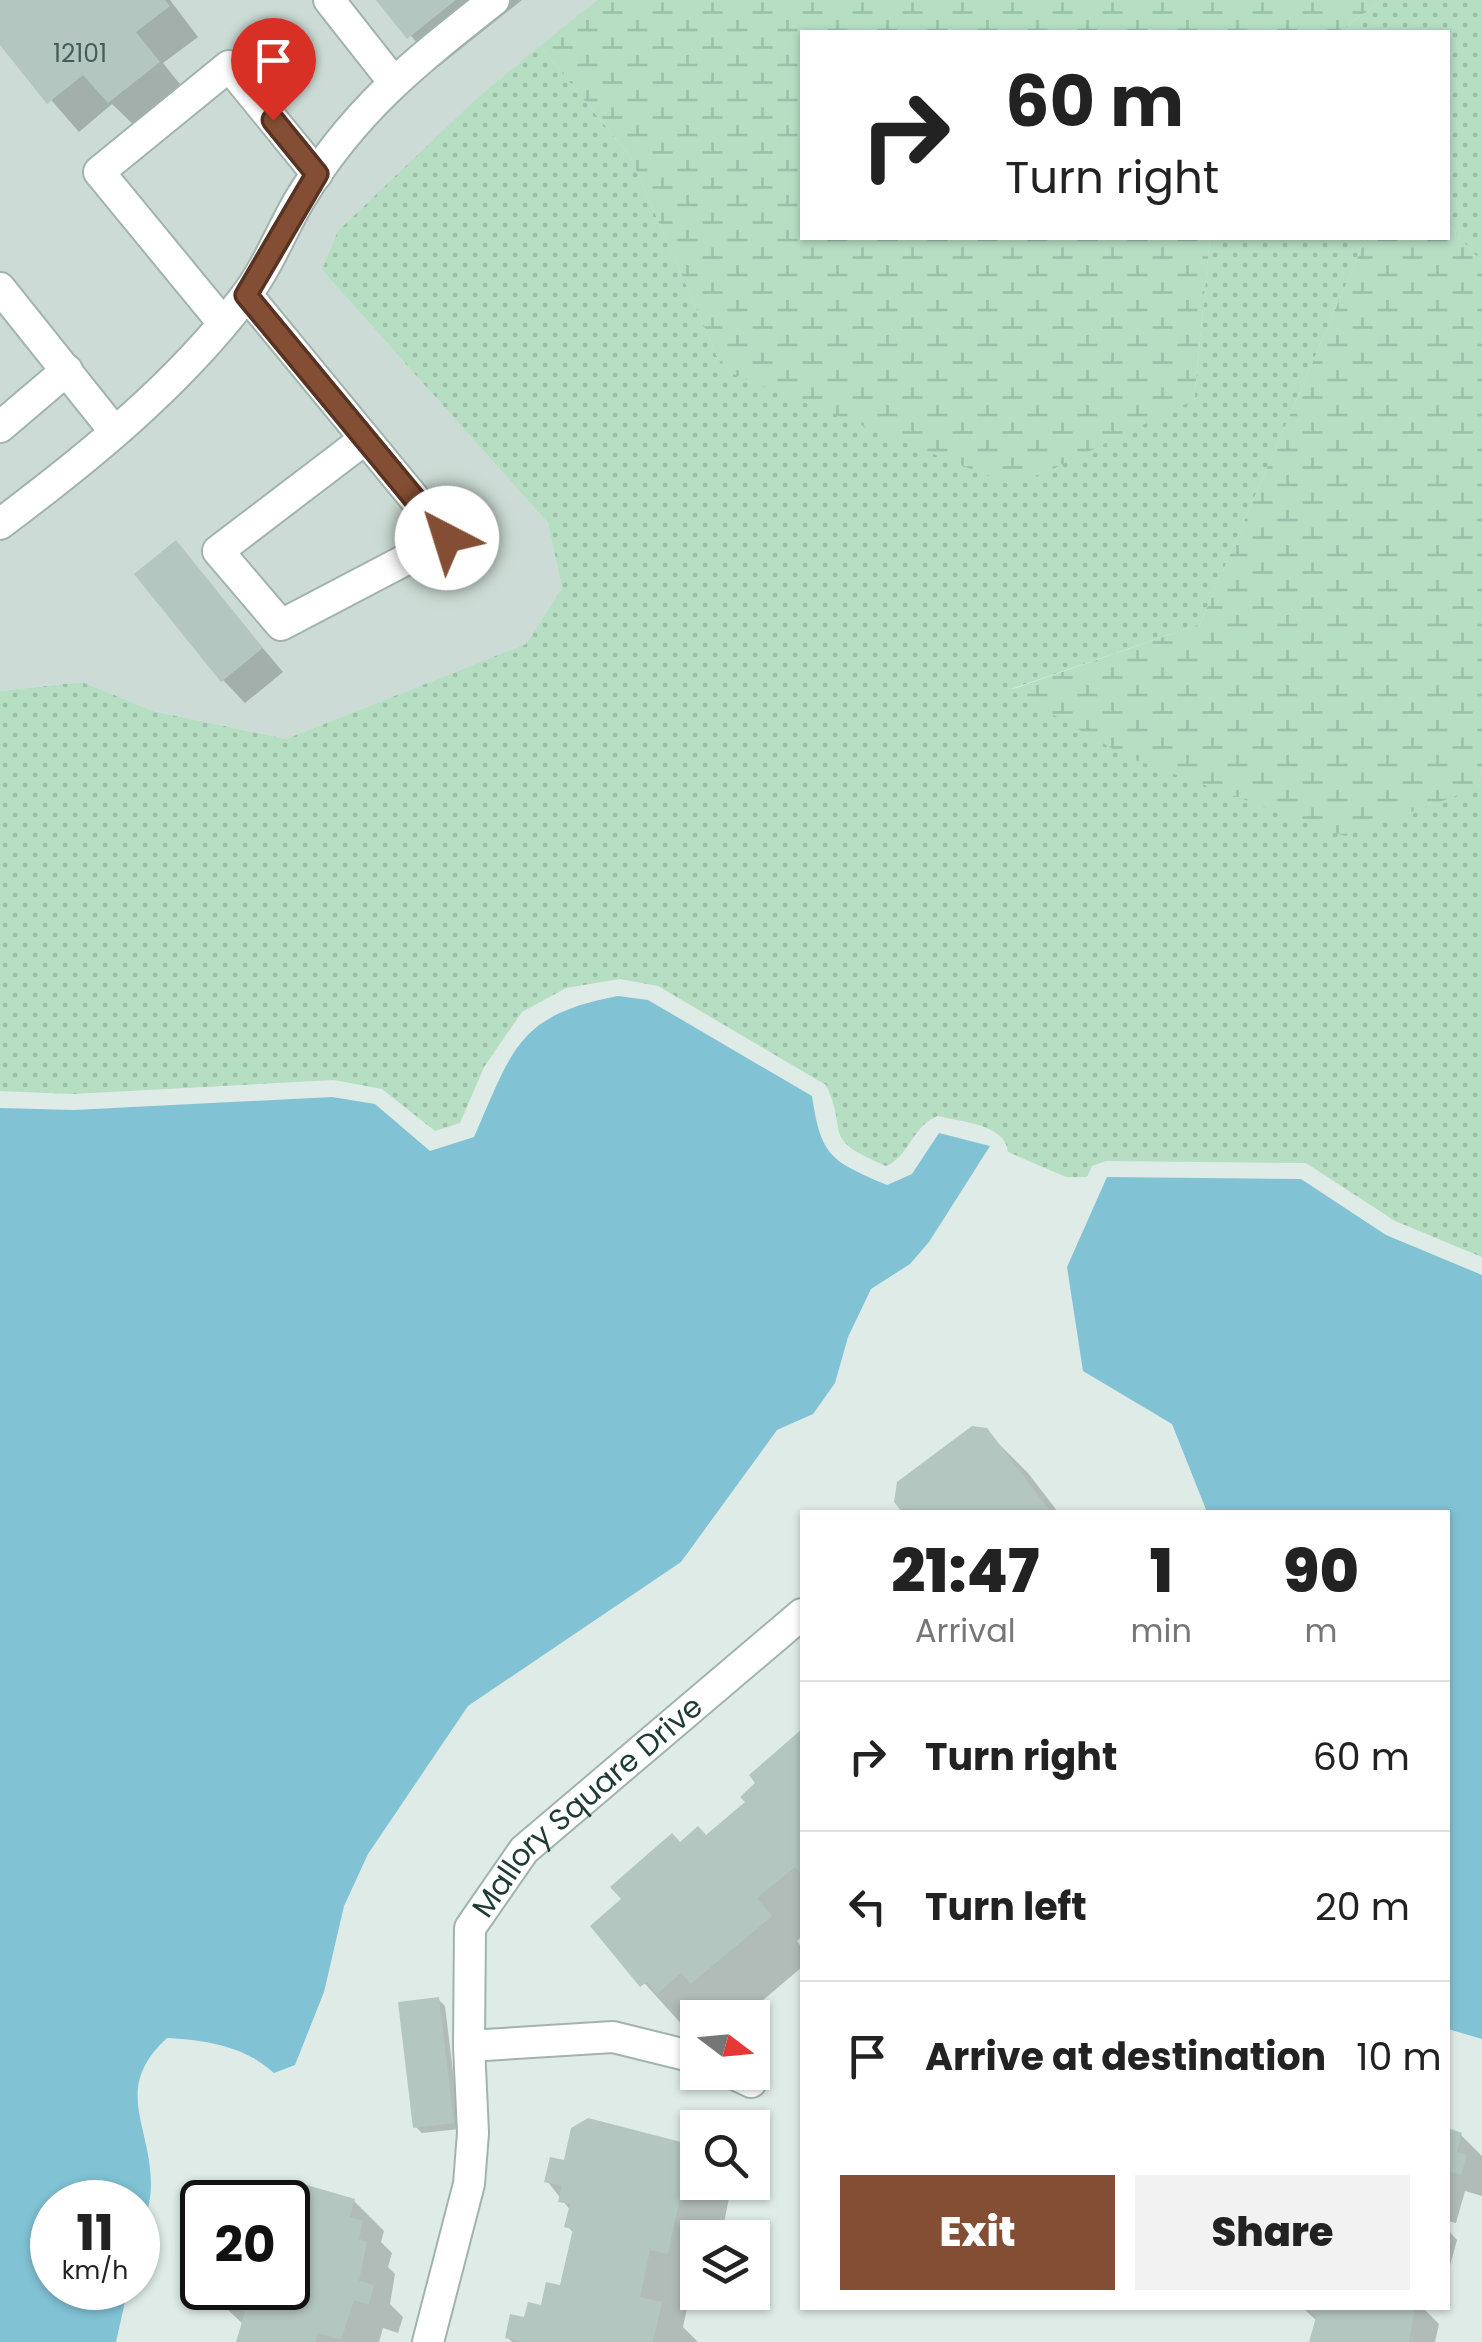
<!DOCTYPE html>
<style>
body{margin:0;font-family:Poppins,sans-serif;background:#f2f2f2;color:#222;height:100vh;display:flex;flex-direction:column;font-size:38px;white-space:nowrap}
*{box-sizing:border-box;margin:0}
p{font-size:32px;color:#767676}
.icon{flex:none;width:55px;height:55px;fill:none;stroke:currentColor;stroke-width:2;stroke-linecap:round;stroke-linejoin:round}
.map{position:relative;flex:1;overflow:hidden}
.panel{position:absolute;left:800px;top:1510px;width:650px;height:800px;display:flex;flex-direction:column;background:#fff;border-radius:0px;box-shadow:0 2px 8px #0004}
.panel>*{flex:none}
.hud{position:absolute;left:800px;top:30px;width:650px;height:210px;border-radius:0px;box-shadow:0 2px 8px #0004;background:#fff;color:#222;overflow:hidden}
.needle{width:65px;rotate:106deg}
.controls{position:absolute;left:680px;top:2000px;display:grid;gap:20px}
.controls a{display:grid;place-items:center;width:90px;height:90px;border-radius:0px;background:#fff;box-shadow:0 2px 8px #0004;font-size:50px}
.speed{position:absolute;left:30px;top:2180px;display:flex;gap:20px;font-size:50px;font-weight:700;text-align:center}
.speed>*{display:grid;place-content:center;width:130px;height:130px;border-radius:50%;background:#fff;box-shadow:0 2px 8px #0004;line-height:1}
.speed small{font-size:25px;font-weight:400}
.speed .limit{border:5px solid #111;border-radius:15px;background:#fff;color:#111}
.pin{position:absolute;display:grid;place-items:center;width:85px;height:85px;color:#fff;margin:-102px -42px;border-radius:50% 50% 50% 0;rotate:-45deg;box-shadow:0 0 10px #0007}
.pin .icon{rotate:45deg}
.me{position:absolute;width:110px;margin:-55px;rotate:320deg;stroke-linejoin:round;filter:drop-shadow(0 0 8px #0008)}
.turn{display:flex;align-items:center;gap:35px;height:210px;padding:0 40px;font-size:45px}
.turn .icon{width:130px;height:130px;stroke-width:2.5}
.turn b{display:block;font-size:70px;line-height:85px}
.eta{display:flex;justify-content:space-evenly;align-items:center;height:170px;text-align:center}
.eta b{font-size:60px;font-weight:800;line-height:70px}
.cta{display:flex;gap:20px;margin-top:auto;padding:20px 40px}
.cta a{flex:1;height:115px;border-radius:0px;background:#844e34;color:#fff;font-size:40px;font-weight:800;line-height:115px;text-align:center}
.cta a+a{background:#f2f2f2;color:#222}
ul{padding:0;list-style:none}
li{display:flex;align-items:center;gap:30px;height:150px;padding:0 40px;border-top:2px solid #e0e0e0}
li div{flex:1}
li b{display:block;font-size:38px}
li em{font-style:normal}
.map>svg:first-child{display:block}
</style>
<div class="map">
<svg width="1482" height="2342" viewBox="0 0 1482 2342">
<defs>
<pattern id="grass-dots" width="8" height="8" patternUnits="userSpaceOnUse" patternTransform="scale(2.5)"><rect width="8" height="8" fill="#b5dec3"/><path d="M2 2h.1M6 6h.1" fill="none" stroke="#9bbfa8" stroke-width="1.8" stroke-linecap="round"/></pattern>
<pattern id="wetland-marsh" width="20" height="14" patternUnits="userSpaceOnUse" patternTransform="scale(2.5)"><rect width="20" height="14" fill="#b5dec3"/><path d="M1 5h8M5 5V1M11 12h8M15 12V8" fill="none" stroke="#9bbfa8"/></pattern>
</defs>
<rect width="100%" height="100%" fill="#deebe6"/>
<path fill="#ccdbd5" d="M0,0H597L477,98L322,270L548,523L562,588L526,644L286,739L153,711L82,682L0,691Z"/>
<path fill="url(#grass-dots)" d="M1383,0H1482V263L1448,224V32H1338Z
M540,46L630,156L723,370L1194,400L1210,238H1366L1200,624L1011,689L1478,788L1482,768V1257L1395,1221L1306,1163L1106,1161L1092,1166L1087,1177H1066L1008,1152C1006,1124 961,1122 938,1116C913,1124 910,1156 886,1166C818,1137 850,1135 826,1085L658,986L620,979L566,988L522,1012L484,1067L460,1123L435,1131L382,1089L334,1080L72,1094L0,1091V691L82,682L153,711L286,739L526,644L562,588L548,523L322,270L338,231L477,98Z"/>
<path fill="url(#wetland-marsh)" d="M597,0H1383L1338,32H802V238H1210L1194,400L1016,487L723,370L630,156L540,46Z
M1448,224L1482,263V768L1478,788L1345,836L1127,757L1010,690L1200,624L1366,238H1448Z"/>
<path fill="#81c2d5" d="M618,996L648,1000L812,1096C821,1157 831,1161 887,1185L912,1174L939,1133L990,1146L929,1242L910,1264L871,1289L848,1337L835,1383L813,1414L777,1430L681,1562L468,1706L368,1854L344,1906L324,1992L295,2065L274,2073C245,2046 205,2040 167,2038C112,2089 151,2124 151,2185C151,2205 142,2228 138,2248V2202H52V2288H128L116,2342H0V1108L74,1110L332,1097L375,1104L430,1151L474,1137C513,1049 517,1015 618,996Z
M1107,1177L1301,1179L1386,1235L1482,1275V2039L1448,2029V1512H1207L1172,1424L1083,1371L1067,1267Z"/>
<path fill="#0003" d="M0,0H170L198,37L163,63L187,93L139,130L112,104L79,132L0,41Z
M380,0H522L438,67Z
M175,544L283,672L245,703L223,680Z
M985,1430L1028,1473L1058,1512H905L897,1502Z
M802,1732V1936L797,1941L802,1948V1967L742,2018L723,2013L698,2018V2031L689,2023L684,2027L593,1926L681,1845L707,1838L749,1802L759,1783L752,1776Z
M438,1999L445,2006L460,2129L422,2133L415,2126Z
M1448,2131L1461,2135L1482,2156V2196L1465,2191L1456,2223L1448,2221Z
M680,2144L698,2162V2182H718L729,2198L721,2238H698V2291L691,2290L683,2327L698,2342H512L507,2337L562,2288L575,2234L567,2226L571,2211L547,2181L566,2163Z
M274,2193L354,2201L384,2231L381,2242L392,2253L388,2267L395,2274L390,2304L403,2317L398,2333L383,2328L379,2342H239L244,2325L224,2306L229,2288H288V2202H271Z
M1448,2230L1457,2240L1448,2273Z
M1423,2308L1439,2324L1435,2342H1312L1318,2322L1304,2309Z"/>
<path fill="#b3c6bf" d="M0,0H165L170,6L136,32L160,62L108,103L83,75L47,104L0,45Z
M376,0H456L407,39Z
M176,540L263,648L221,682L134,574Z
M972,1426L987,1428L1049,1510L902,1512L894,1502L897,1482Z
M802,1729V1875L795,1867L757,1898L772,1916L691,1984L681,1973L657,1994L647,1982L640,1987L590,1926L621,1899L610,1887L672,1833L680,1842L698,1826L706,1835L745,1802L740,1797L755,1783L749,1775Z
M439,1997L454,2123L413,2128L398,2002Z
M588,2118L681,2142L689,2155L668,2254L650,2250L640,2297L662,2302L653,2342H520L505,2338L510,2314L524,2317L528,2302L541,2305L546,2282L560,2285L573,2229L564,2227L570,2204L558,2202L562,2186L544,2182L550,2157L564,2160L571,2128Z
M1448,2128L1462,2133L1457,2152L1467,2155L1461,2175L1448,2171Z
M293,2181L355,2199L350,2217L363,2221L359,2239L367,2242L359,2281L374,2285L369,2305L354,2300L341,2340L318,2333L315,2342H236L245,2312L222,2306L227,2288H288V2202H268L272,2190L289,2194Z
M1299,2308H1415L1409,2342H1309L1317,2314Z"/>
<g fill="none" stroke-linecap="round" stroke-linejoin="round">
<g stroke="#a1b3ae" stroke-width="34">
<g id="minor">
<path d="M329,0L392,80"/>
<path d="M0,288L115,432"/>
<path d="M247,295L447,538L281,625L218,551L365,439"/>
<path d="M223,323L99,172L229,66L317,174"/>
<path d="M0,427L67,370"/>
<path d="M0,524C88,458 177,386 244,298C267,269 281,231 300,199C354,110 414,63 494,0"/>
<path id="s1" d="M698,2058L613,2037L469,2046L470,1928L524,1850L802,1614"/>
<path d="M730,2072L751,2082"/>
<path d="M428,2342L469,2184L473,2133L469,2046"/>
</g>
</g>
<use href="#minor" stroke="#fff" stroke-width="30"/>
</g>
<g fill="none" stroke-linecap="round" stroke-linejoin="round">
<g stroke="#563322" stroke-width="25">
<path id="route" d="M273,120L317,174L246,295L447,538"/>
</g>
<use href="#route" stroke="#844e34" stroke-width="18"/>
</g>
<g text-anchor="middle" stroke-width="10" stroke-linejoin="round" paint-order="stroke">
<g font-size="25" fill="#435e58">
<text x="80" y="62">12101</text>
</g>
<g font-size="30" fill="#1e3b36" stroke="#eef7f3">
<text dy="10" stroke="none"><textPath href="#s1" startOffset="520">Mallory Square Drive</textPath></text>
</g>
</g>
</svg>
<div class="controls">
<a><svg class="needle" viewBox="-14 -14 28 28"><path d="M0-13l5 13h-10z" fill="#e53935"/><path d="M0 13l5-13h-10z" fill="#767676"/></svg></a>
<a><svg class="icon" aria-label="search" viewBox="0 0 24 24"><circle cx="10" cy="10" r="6"/><path d="M15 15l6 6"/></svg></a>
<a><svg class="icon" aria-label="layers" viewBox="0 0 24 24"><path d="M12 4l9 5-9 5-9-5zM3 14l9 5 9-5"/></svg></a>
</div>
<div class="speed"><div>11<small>km/h</small></div><div class="limit">20</div></div>
<div class="pin" style="left:273px;top:120px;background:#d93025"><svg class="icon" aria-label="arrive" viewBox="0 0 24 24"><path d="M6 21V4h12l-3 4 3 4H6"/></svg></div>
<svg class="me" style="left:447px;top:538px" viewBox="-20 -20 40 40"><circle r="19" fill="#fff"/><path d="M0-13L10 11 0 6-10 11z" fill="#844e34"/></svg>
<div class="hud">
<div class="turn"><svg class="icon" aria-label="right" viewBox="0 0 24 24"><path d="M7 20v-9h11M14 6l5 5-5 5"/></svg><div><b>60 m</b>Turn right</div></div>
</div>
<section class="panel">
<div class="eta">
<div><b>21:47</b><p>Arrival</p></div>
<div><b>1</b><p>min</p></div>
<div><b>90</b><p>m</p></div>
</div>
<ul>
<li><svg class="icon" aria-label="right" viewBox="0 0 24 24"><path d="M7 20v-9h11M14 6l5 5-5 5"/></svg><div><b>Turn right</b></div><em>60 m</em></li>
<li><svg class="icon" aria-label="left" viewBox="0 0 24 24"><path d="M17 20v-9H6M10 6l-5 5 5 5"/></svg><div><b>Turn left</b></div><em>20 m</em></li>
<li><svg class="icon" aria-label="arrive" viewBox="0 0 24 24"><path d="M6 21V4h12l-3 4 3 4H6"/></svg><div><b>Arrive at destination</b></div><em>10 m</em></li>
</ul>
<div class="cta"><a>Exit</a><a>Share</a></div>
</section>
</div>
